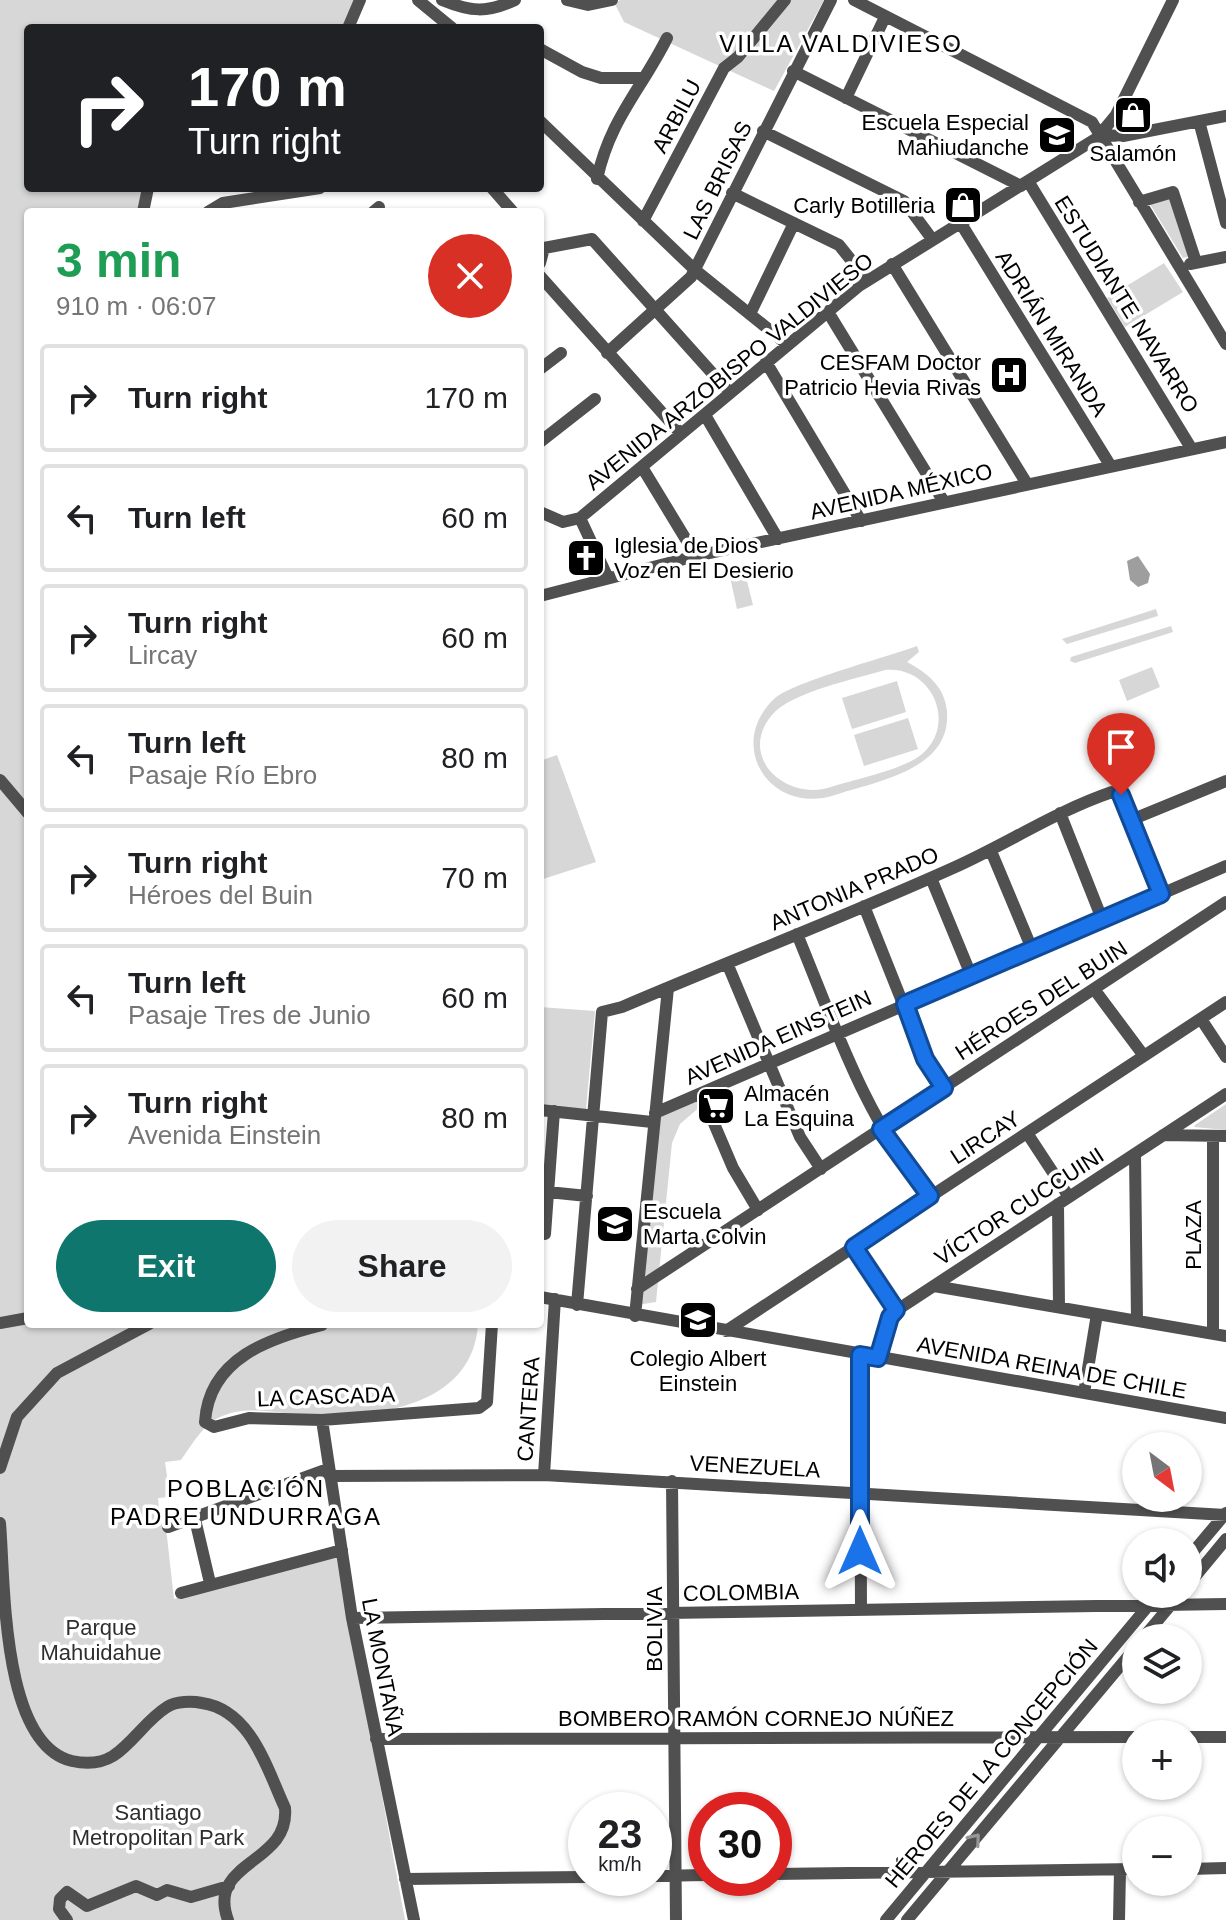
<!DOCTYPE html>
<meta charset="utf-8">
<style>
body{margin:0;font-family:Arial,sans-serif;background:#f2f2f2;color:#202124;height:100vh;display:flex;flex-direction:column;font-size:30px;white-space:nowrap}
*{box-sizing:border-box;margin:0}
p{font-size:26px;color:#757577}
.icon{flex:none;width:44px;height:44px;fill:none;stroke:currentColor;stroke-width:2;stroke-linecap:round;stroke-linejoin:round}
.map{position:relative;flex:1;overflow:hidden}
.details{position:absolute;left:24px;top:208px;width:520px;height:1120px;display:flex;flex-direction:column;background:#fff;border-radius:8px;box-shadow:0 2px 6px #0004}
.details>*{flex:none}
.guide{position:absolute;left:24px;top:24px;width:520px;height:168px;border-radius:8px;box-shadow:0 2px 6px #0004;background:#202124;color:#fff;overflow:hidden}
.needle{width:52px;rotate:148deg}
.controls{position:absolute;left:1122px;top:1432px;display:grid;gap:16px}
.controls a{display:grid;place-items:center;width:80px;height:80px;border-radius:50%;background:#fff;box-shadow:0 2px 6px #0004;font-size:40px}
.speed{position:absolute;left:568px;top:1792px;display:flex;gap:16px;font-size:40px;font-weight:700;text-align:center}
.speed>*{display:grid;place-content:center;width:104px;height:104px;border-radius:50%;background:#fff;box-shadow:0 2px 6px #0004;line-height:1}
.speed small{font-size:20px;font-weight:400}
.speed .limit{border:12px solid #d22;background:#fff;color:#111}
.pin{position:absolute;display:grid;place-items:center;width:68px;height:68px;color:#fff;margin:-82px -34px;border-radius:50% 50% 50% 0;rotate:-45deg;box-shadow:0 0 8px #0007}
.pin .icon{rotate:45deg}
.me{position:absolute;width:88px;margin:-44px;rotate:0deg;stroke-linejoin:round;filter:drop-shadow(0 0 6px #0008)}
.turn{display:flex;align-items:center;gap:28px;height:168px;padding:0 32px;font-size:36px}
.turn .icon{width:104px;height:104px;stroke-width:2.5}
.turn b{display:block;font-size:56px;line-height:68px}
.round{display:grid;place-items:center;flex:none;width:84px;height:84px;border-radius:42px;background:#f2f2f2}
.headline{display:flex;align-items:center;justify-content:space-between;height:136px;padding:0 32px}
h1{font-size:48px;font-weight:800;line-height:60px;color:#1e9e55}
.action{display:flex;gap:16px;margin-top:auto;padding:16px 32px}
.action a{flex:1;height:92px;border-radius:48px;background:#0f766e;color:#fff;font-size:32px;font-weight:800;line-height:92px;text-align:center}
.action a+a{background:#f2f2f2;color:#202124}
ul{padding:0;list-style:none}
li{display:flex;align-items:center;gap:24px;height:108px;margin:0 16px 12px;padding:0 16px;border:4px solid #e0e0e0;border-radius:8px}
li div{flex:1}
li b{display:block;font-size:30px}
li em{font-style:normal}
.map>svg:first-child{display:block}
</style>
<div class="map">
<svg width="1226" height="1920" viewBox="0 0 1226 1920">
<rect width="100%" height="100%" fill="#fff"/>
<path fill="#d7d7d7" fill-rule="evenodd" d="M0,0H355L343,28H28V188H145L141,212H28V1324H478C473,1405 380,1417 315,1416C282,1415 248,1403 218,1418C203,1425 191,1446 181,1460L165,1462L170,1497L158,1498L160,1520L165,1519L174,1599L337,1553L405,1920H0Z
M620,0H824L774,91L624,22L615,4Z
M1171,195L1191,256L1183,258L1148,201Z
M1164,263L1183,292L1125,327L1107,298Z
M745,573L753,605L737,609L730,577Z
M1156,609L1158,616L1067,644L1062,639Z
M1171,626L1173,632L1075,663L1070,661L1071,657Z
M917,646L919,652L907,662C927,673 945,686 947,712C951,770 877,781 835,795C771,816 725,746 774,699C792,682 888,657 917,646ZM885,670C931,665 958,723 922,754C903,770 855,779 831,787C785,802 737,756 772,715C791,692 856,679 885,670Z
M1152,667L1160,687L1127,701L1119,680Z
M897,681L906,712L852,729L842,698Z
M908,718L918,749L864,766L854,735Z
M557,755L596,862L540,880V761Z
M540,1007L595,1011L586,1109L540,1106Z
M699,1098L702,1105L680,1124L672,1143L656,1302L637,1305L657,1122L662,1115Z
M1226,1104V1130L1194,1127L1195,1125Z"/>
<path fill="#9e9e9e" d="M1138,556L1150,574L1148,583L1138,587L1130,580L1127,561Z"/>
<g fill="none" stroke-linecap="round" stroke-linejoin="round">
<path stroke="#505050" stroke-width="12" d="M418,0L452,28
M442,0C471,12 487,13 515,0
M567,0L588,5L612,0
M854,0L1092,122L1226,344
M348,28L360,0
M540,49L582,72L601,78H644
M793,71L1021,186
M846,98L885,17
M540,121L695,270L788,345
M1199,121L1226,223
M763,131L904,201L932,239
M1101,135L1123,136L1226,116
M597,179C610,119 641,90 667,38
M1028,181L1191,448
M492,188L513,212
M732,193L839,245L867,280
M1139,202L1173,192L1196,262
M143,212L148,188
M208,212L223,203L320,188
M373,212L379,207
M643,221L724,68L738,57L785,0
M960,222L1110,465
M544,248L592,239L730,393
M540,263L544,248
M892,264L1027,484
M1190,264L1226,257
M540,276L681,434
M828,312L944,502
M750,314L794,223
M607,353L691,277L831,0
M766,362L861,521
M540,369L561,353
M705,415L778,539
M540,442L595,399
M642,467L696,556
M540,512L563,522L580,518L859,286L1097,138L1116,115L1173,0
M580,518L608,578
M540,596L696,556L1226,442
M0,780L28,813
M1060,813L1102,919
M1131,820L1226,781
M991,851L1032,949
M931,878L971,975
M864,906L925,1059L944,1088
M797,934C835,1026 865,1119 930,1196
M727,963L800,1137L821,1169
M1094,989L1144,1056
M1201,1019L1226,1057
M701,1093L733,1168L758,1210
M540,1110L652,1122
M655,1113L1226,866
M1027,1133L1069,1197
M1163,1135L1226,1136
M1213,1136V1334
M1135,1154L1137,1320
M548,1192L587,1196
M1058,1204L1059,1307
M545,1234L554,1111
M854,1247L896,1310
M934,1286L1226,1336
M637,1289L1226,902
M540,1297L1226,1418
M577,1305L602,1012L622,1007C732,960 844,917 953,868C1007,844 1056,811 1112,792L1122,797L1161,894
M635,1316L668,988
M0,1323L28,1318
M322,1325C270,1338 209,1358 205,1422L214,1427L249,1418L322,1420L479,1408L487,1402L492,1324
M726,1331L1226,1002
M860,1355L861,1610
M878,1358L894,1312L1226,1094
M1084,1393L1097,1314
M322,1420L352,1618L414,1920
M0,1468L17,1417L57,1373L149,1324
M544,1475L555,1299
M329,1476L544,1475L1226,1515
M672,1481L676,1920
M194,1515L210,1583
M0,1523C5,1582 1,1744 72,1761C86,1764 100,1764 113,1756C133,1743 146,1720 167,1707C176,1701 192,1701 202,1703C251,1710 267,1769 285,1808C290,1865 206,1860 228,1920
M168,1527L328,1469
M1188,1558L1226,1513
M1188,1585L1226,1539
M181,1593L342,1550
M352,1618L1226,1604
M1143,1638L1180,1594
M1188,1737H1226
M376,1739L1136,1737
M1188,1869L1226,1868
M774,1874L1136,1869
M654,1876L706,1875
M405,1879L586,1877
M67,1920L59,1909L60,1899L67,1892L87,1906L136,1886L157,1895L167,1890L191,1897L229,1886
M886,1920L1158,1594
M907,1920L1136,1647
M1119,1920L1120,1870"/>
</g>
<defs><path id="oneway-chevron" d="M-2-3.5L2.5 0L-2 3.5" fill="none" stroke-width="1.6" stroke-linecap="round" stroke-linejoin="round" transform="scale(2)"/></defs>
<use stroke="#969696" href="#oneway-chevron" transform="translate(975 1839) rotate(-50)"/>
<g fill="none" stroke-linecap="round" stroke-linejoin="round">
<g stroke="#114b97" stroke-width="20">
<path id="route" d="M860,1551V1355L878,1358L890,1317L896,1310L854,1247L930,1196L881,1129L944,1088L925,1059L905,1004L1161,894L1121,795"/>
</g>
<use href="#route" stroke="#1a73e8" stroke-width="14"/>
</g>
<defs>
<g id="shop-square" transform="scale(2)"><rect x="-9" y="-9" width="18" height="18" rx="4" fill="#000" stroke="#fff"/><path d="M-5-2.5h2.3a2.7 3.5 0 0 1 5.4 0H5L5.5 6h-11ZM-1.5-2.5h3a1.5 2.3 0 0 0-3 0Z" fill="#fff"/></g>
<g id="school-square" transform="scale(2)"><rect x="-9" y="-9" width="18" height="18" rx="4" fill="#000" stroke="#fff"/><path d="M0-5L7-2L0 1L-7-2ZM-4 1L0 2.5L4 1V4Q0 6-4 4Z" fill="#fff"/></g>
<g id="hospital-square" transform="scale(2)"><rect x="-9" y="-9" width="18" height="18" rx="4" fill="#000" stroke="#fff"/><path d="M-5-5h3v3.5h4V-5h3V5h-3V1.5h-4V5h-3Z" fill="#fff"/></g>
<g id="church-square" transform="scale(2)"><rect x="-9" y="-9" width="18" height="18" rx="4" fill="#000" stroke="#fff"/><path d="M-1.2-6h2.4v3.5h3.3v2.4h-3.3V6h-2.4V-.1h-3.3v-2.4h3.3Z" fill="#fff"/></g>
<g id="supermarket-square" transform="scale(2)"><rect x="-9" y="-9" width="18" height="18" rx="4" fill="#000" stroke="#fff"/><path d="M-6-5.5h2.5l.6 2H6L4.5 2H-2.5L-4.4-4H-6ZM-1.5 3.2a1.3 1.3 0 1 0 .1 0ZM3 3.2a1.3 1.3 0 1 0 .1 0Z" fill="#fff"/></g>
</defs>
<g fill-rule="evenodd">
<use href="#shop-square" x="1133" y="115"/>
<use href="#school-square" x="1057" y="135"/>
<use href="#shop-square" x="963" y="205"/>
<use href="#hospital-square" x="1009" y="375"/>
<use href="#church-square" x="586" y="558"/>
<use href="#supermarket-square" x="716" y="1106"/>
<use href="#school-square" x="615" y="1224"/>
<use href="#school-square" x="698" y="1320"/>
</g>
<g text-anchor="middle" stroke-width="7" stroke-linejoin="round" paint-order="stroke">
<g font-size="22" fill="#000" stroke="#fff">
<text transform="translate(676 116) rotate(-62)" y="8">ARBILU</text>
<text transform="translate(717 180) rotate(-64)" y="8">LAS BRISAS</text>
<text transform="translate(1127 304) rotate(58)" y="8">ESTUDIANTE NAVARRO</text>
<text transform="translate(1052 333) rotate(58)" y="8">ADRIÁN MIRANDA</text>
<text transform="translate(729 371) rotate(-39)" y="8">AVENIDA ARZOBISPO VALDIVIESO</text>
<text transform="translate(901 491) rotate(-13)" y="8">AVENIDA MÉXICO</text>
<text transform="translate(854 888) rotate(-23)" y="8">ANTONIA PRADO</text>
<text transform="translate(1041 1000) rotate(-33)" y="8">HÉROES DEL BUIN</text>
<text transform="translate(778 1037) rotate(-24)" y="8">AVENIDA EINSTEIN</text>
<text transform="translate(985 1137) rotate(-33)" y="8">LIRCAY</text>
<text transform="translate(1019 1206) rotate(-33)" y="8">VÍCTOR CUCCUINI</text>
<text transform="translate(1193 1235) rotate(-90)" y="8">PLAZA</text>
<text transform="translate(1052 1367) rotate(10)" y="8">AVENIDA REINA DE CHILE</text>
<text transform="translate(326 1396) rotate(-2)" y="8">LA CASCADA</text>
<text transform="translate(528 1409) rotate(-86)" y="8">CANTERA</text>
<text transform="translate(755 1466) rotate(3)" y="8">VENEZUELA</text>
<text transform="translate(741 1592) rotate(-1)" y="8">COLOMBIA</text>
<text transform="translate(654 1629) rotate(-90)" y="8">BOLIVIA</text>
<text transform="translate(383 1667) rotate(79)" y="8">LA MONTAÑA</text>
<text x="756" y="1726">BOMBERO RAMÓN CORNEJO NÚÑEZ</text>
<text transform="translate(991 1763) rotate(-50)" y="8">HÉROES DE LA CONCEPCIÓN</text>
</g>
<g font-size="22" fill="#000" stroke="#fff" text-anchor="end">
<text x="1029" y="130">Escuela Especial<tspan x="1029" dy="25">Mahiudanche</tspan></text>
<text x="1133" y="161" text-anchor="middle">Salamón</text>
<text x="935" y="213">Carly Botilleria</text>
<text x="981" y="370">CESFAM Doctor<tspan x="981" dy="25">Patricio Hevia Rivas</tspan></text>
<text x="614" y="553" text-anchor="start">Iglesia de Dios<tspan x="614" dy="25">Voz en El Desierio</tspan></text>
<text x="744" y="1101" text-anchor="start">Almacén<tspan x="744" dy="25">La Esquina</tspan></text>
<text x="643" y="1219" text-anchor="start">Escuela<tspan x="643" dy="25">Marta Colvin</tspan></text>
<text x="698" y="1366" text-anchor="middle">Colegio Albert<tspan x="698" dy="25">Einstein</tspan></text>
</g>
<g font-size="22" fill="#2e2e2e" stroke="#fff">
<text x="101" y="1635">Parque<tspan x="101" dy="25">Mahuidahue</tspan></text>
<text x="158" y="1820">Santiago<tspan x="158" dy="25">Metropolitan Park</tspan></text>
</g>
<g font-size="24" letter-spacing="2" fill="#000" stroke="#fff">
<text x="841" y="52">VILLA VALDIVIESO</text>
<text x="246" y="1497">POBLACIÓN<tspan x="246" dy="28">PADRE UNDURRAGA</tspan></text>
</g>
</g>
</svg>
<div class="controls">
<a><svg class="needle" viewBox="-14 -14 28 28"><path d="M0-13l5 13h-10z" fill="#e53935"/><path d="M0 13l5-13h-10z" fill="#757577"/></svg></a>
<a><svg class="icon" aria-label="sound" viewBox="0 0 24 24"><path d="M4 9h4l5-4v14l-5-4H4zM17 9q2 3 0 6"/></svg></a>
<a><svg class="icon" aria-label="layers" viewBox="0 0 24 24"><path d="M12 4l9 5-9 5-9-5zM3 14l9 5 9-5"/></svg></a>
<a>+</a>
<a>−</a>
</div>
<div class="speed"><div>23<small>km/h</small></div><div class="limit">30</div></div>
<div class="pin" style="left:1121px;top:795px;background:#d93025"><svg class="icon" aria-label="arrive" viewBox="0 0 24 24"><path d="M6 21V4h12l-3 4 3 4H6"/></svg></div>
<svg class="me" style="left:860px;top:1551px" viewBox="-20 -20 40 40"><path d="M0-17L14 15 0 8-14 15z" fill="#1a73e8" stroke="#fff" stroke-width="4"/></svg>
<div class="guide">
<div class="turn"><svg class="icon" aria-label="right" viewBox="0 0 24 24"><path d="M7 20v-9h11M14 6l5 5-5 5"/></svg><div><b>170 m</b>Turn right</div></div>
</div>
<section class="details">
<div class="headline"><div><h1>3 min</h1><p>910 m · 06:07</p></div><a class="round" style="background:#d93025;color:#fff"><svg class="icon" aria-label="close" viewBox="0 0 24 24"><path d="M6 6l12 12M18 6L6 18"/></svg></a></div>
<ul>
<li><svg class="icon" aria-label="right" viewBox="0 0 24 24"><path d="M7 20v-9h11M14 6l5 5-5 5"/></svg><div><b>Turn right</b></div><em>170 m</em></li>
<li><svg class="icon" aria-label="left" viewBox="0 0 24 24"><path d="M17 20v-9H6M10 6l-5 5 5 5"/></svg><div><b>Turn left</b></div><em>60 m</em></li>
<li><svg class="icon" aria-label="right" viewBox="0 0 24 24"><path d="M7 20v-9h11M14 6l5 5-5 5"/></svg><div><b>Turn right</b><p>Lircay</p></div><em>60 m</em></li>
<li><svg class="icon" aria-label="left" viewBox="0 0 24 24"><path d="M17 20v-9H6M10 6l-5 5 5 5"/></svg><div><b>Turn left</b><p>Pasaje Río Ebro</p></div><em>80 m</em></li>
<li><svg class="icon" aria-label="right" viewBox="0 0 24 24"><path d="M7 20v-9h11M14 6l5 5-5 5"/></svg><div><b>Turn right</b><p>Héroes del Buin</p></div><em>70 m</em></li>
<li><svg class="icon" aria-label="left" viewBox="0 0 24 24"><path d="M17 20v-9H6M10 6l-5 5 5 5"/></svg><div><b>Turn left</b><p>Pasaje Tres de Junio</p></div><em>60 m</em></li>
<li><svg class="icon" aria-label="right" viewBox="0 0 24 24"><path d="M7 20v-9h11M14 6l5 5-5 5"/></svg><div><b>Turn right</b><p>Avenida Einstein</p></div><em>80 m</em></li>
</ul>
<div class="action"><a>Exit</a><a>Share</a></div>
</section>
</div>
